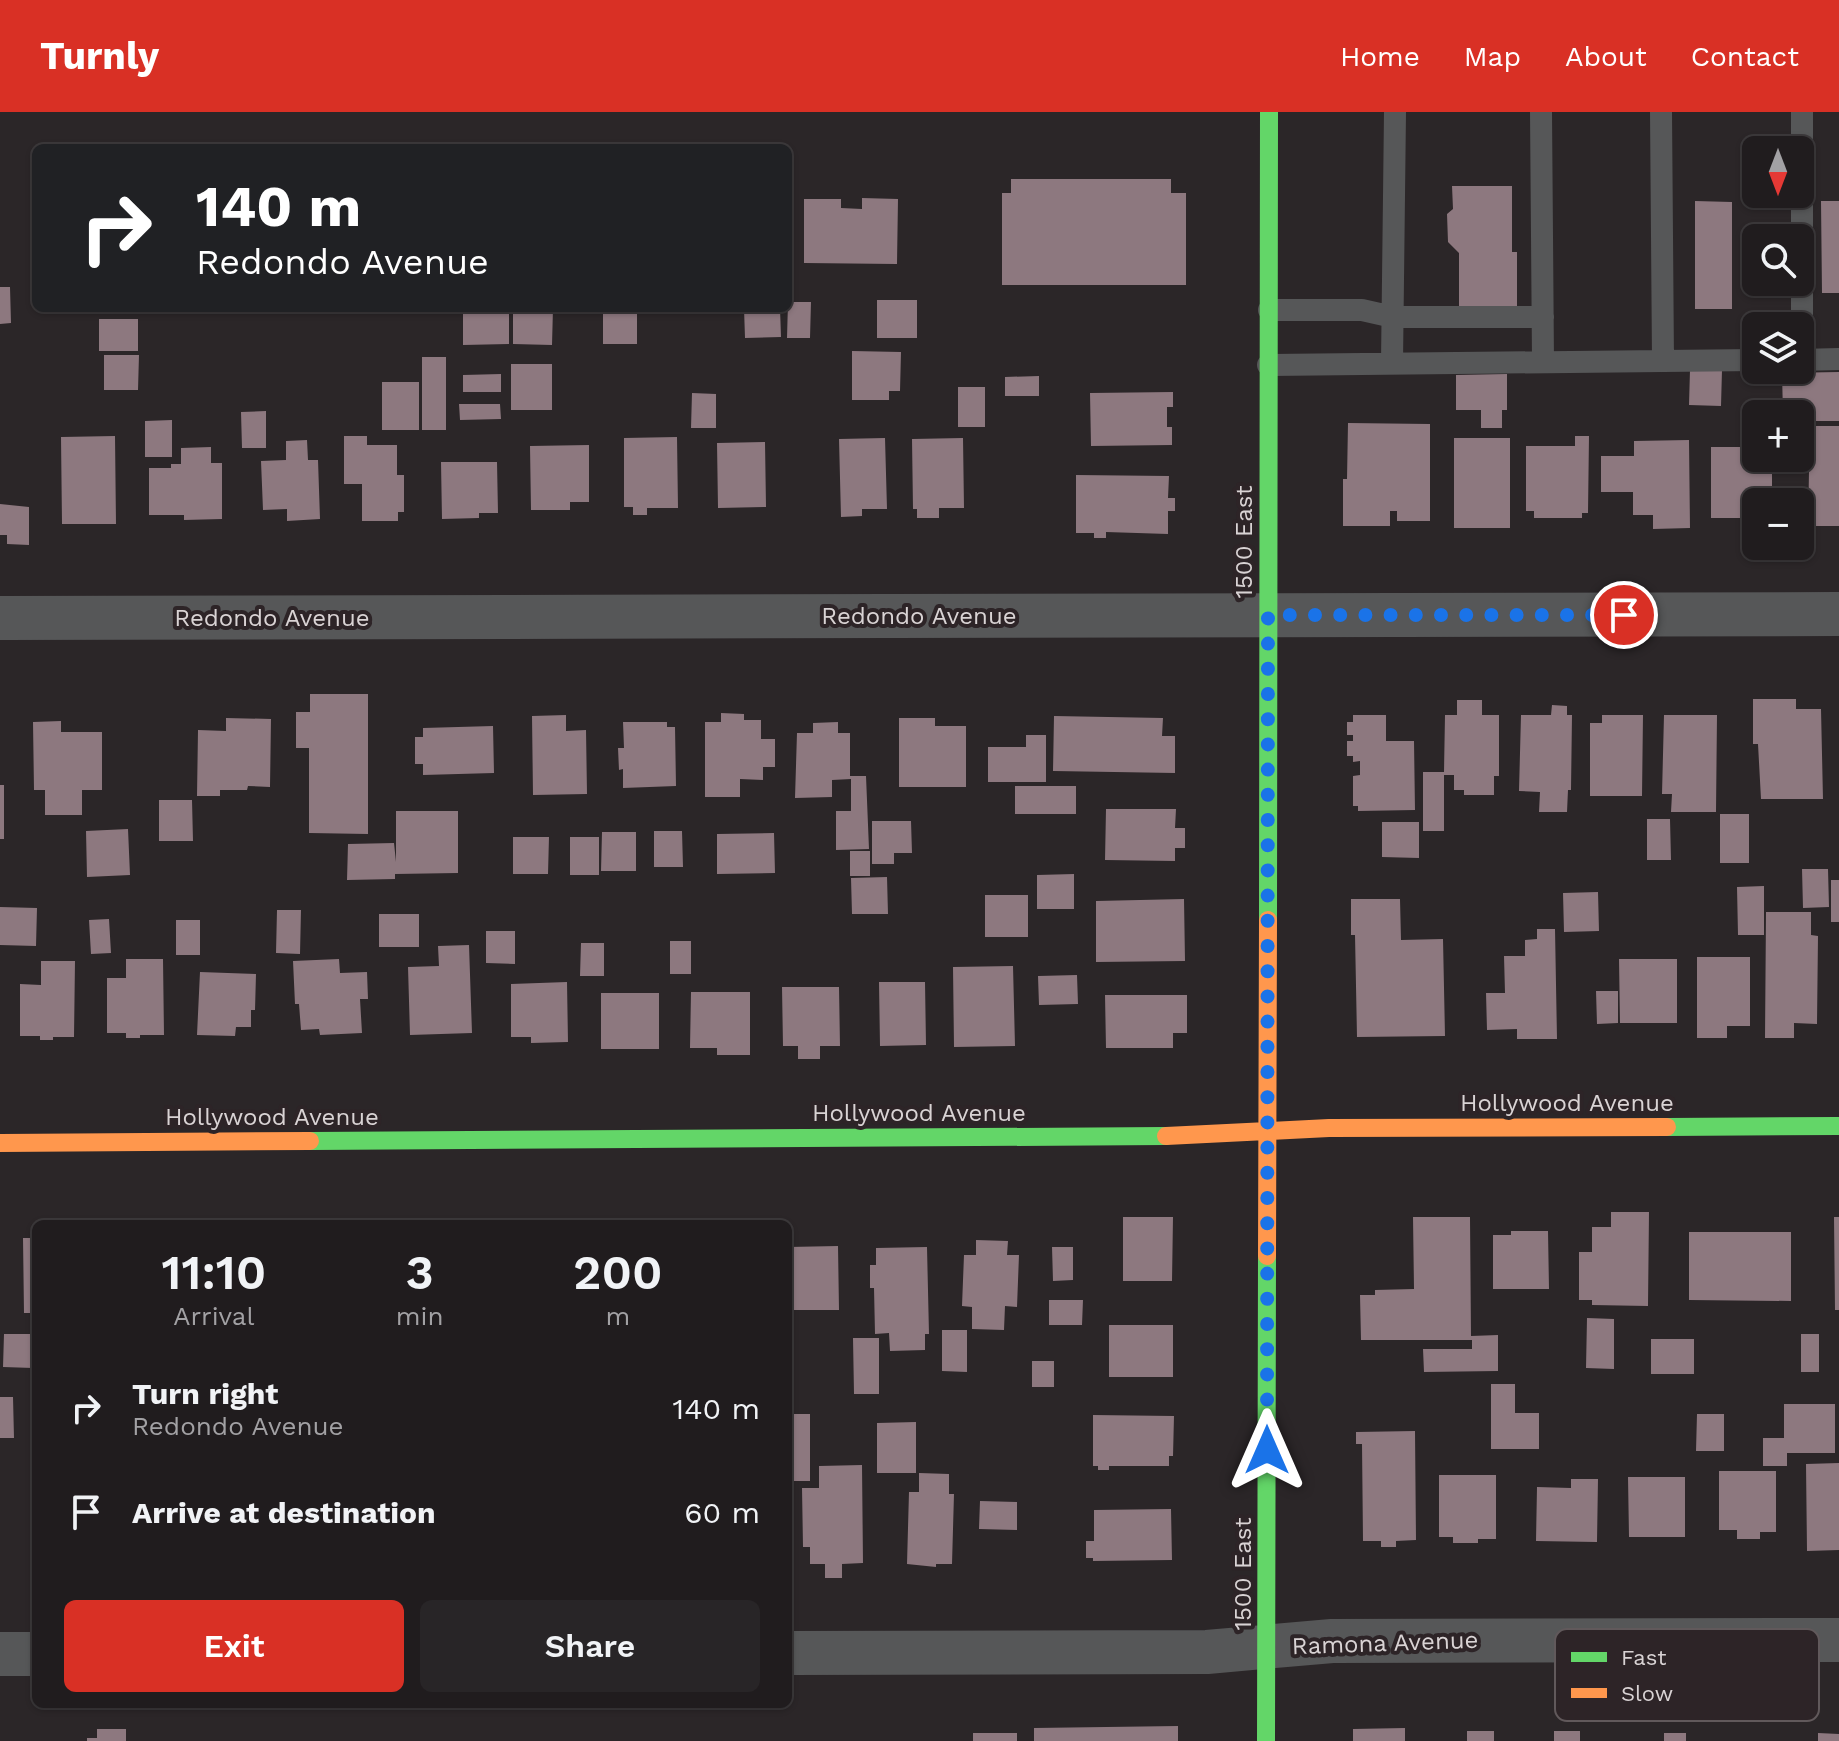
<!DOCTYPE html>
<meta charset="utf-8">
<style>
body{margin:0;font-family:"Work Sans",sans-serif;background:#282527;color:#f1f3f6;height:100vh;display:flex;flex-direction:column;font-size:30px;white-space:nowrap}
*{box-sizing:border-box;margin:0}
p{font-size:26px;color:#a2a1a4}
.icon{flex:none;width:44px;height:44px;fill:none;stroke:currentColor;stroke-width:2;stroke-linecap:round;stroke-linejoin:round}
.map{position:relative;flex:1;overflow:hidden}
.sheet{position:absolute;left:32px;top:1108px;width:760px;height:488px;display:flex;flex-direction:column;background:#201c1e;border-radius:12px;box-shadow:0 2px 6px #0004,0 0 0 2px #3d3a3c}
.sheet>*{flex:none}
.top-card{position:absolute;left:32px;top:32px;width:760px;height:168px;border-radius:12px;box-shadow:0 2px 6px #0004,0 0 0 2px #3d3a3c;background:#202124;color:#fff;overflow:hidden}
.needle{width:52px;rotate:180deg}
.tools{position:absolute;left:1742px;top:24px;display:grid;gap:16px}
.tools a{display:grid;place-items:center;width:72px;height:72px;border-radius:12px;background:#201c1e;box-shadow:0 2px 6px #0004,0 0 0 2px #3d3a3c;font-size:40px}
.pin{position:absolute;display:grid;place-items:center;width:68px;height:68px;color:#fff;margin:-34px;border:4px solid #fff;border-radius:50%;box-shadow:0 2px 8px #0007}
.me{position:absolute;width:88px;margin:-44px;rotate:0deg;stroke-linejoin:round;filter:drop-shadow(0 0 6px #0008)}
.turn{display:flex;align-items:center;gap:28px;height:168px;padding:0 32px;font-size:36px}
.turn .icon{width:104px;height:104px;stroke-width:2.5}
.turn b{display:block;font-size:56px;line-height:68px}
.eta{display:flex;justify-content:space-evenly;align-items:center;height:136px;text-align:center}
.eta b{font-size:48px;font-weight:600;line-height:56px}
.primary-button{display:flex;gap:16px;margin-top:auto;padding:16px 32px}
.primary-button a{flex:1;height:92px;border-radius:12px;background:#d93025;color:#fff;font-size:32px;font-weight:600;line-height:92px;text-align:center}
.primary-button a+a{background:#282527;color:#f1f3f6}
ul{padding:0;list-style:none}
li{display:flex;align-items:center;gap:24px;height:104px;padding:0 32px}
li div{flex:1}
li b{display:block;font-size:30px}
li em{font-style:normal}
header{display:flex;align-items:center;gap:48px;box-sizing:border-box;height:112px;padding:0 40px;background:#d93025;color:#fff}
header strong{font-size:38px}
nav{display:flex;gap:44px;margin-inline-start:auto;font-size:28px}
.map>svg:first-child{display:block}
</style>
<header>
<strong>Turnly</strong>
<nav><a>Home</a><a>Map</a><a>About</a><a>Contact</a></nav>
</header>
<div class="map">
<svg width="1839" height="1629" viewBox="0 0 1839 1629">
<rect width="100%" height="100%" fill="#2b2628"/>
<path fill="#8d787f" d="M1011,67H1171V81H1186V173H1002V81H1011Z
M1452,74H1512V140H1517V196H1459V141L1448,130L1447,102L1453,97Z
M862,86L898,87L897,152L804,151V87H841V96L862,97Z
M1695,89L1732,90V197H1695Z
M1821,89H1839V181H1822Z
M0,175H10L11,211L0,212Z
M877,188H917V226H877Z
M788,190H811L810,226H787Z
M463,196H509V232L463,233Z
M513,196H553L552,233L513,232Z
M603,196H637V232H603Z
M744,196H780L781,225L745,226Z
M99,207H138V239H99Z
M852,239L901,240L900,279H889V288H852Z
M104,243H139L138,278H104Z
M422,245H446V318H422Z
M511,252H552V298H511Z
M1690,258H1722L1721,294L1689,293Z
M1839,260V309H1800V302H1783L1782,261Z
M501,262V280H463V263Z
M1507,262V298H1502V316H1481V298H1456V263Z
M1039,264V284H1005V265Z
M382,270H419V318H382Z
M958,275H985V315H958Z
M1173,280V295H1167V315H1172V333L1091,334L1090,281Z
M692,281L716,282V316H691Z
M459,292H500L501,307L460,308Z
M266,299V336H242L241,300Z
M172,308V345H145V309Z
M1348,311L1430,312V409H1397V399H1390V414H1343V367H1347Z
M1814,314H1839V414H1808L1809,359L1787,358V346H1800V332H1814Z
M115,324L116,412H62L61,325Z
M344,324H367V333H397V363H404V400H398V409H362V372H344Z
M1575,324H1589L1588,401H1582V406H1534V399H1526V334H1575Z
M677,325L678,396H647V403H633V395H624V326Z
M885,326L887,397H862V404L841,405L839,327Z
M963,326L964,396H939V406H917V397H913L912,327Z
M1454,326H1510V416H1454Z
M307,328L308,348H318L320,407L287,409V397L263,398L261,349L286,348V329Z
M1689,328L1690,416L1653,417V403H1633V380H1601V344H1634V329Z
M765,330L766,395L718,396L717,331Z
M589,333V390H570V398H531L530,334Z
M211,335V351H222V407L184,408V403H149V356H171V352H181V336Z
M1711,335H1756V346H1772V390H1756V406H1711Z
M441,350H497L498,401H479V406L442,407Z
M1076,363L1169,364L1168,386H1175V399H1168V422L1106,420V426H1094V421H1076Z
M0,392L29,395V433L7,432V423H0Z
M310,582H368V722L309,721V636H296V600H310Z
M1753,587H1796V597H1821L1823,687H1761L1758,632H1753Z
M1457,588H1482V603H1499V664H1494V683H1464V678H1454V663H1444V719H1423V660H1444L1445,603H1457Z
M1552,593L1567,594V603H1572L1571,678H1568L1567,700H1539L1540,680L1519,679L1521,603H1551Z
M721,601L744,602V608H761V627H775V655H763V668L740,667V685H705V610H721Z
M566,603V619L586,618L587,682L533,683L532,604Z
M1353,603H1386V629H1414L1415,698L1358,699V694H1353V664L1360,663V649L1353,650V644H1347V629H1353V623H1347V610H1353Z
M1602,603H1643L1642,684H1590V611H1602Z
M1664,603H1717L1716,700H1671L1672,682H1662Z
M1054,604L1163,606L1162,624H1175V661L1053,659Z
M226,606L271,607L270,675L248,674L247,678H220V684H197L198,618L226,619Z
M899,606H935V614H966V675H899Z
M61,609V620H102V678H82V703H45V678H34L33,610Z
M623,610H667V615H675L676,674L623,676V657L619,658L618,636H624Z
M838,610V621H850V664H866L869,737L836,738V699H851V667L832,668V685L795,686L797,621H813V611Z
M493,614L494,661L423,663V652H415V625H423V616Z
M1026,623H1046V670H988V635H1026Z
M0,673H4V727H0Z
M1015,674H1076V702H1015Z
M159,688H192L193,729H159Z
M1106,697H1176L1175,716H1185V736H1175V749L1105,748Z
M396,699H458V761L395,762V767L347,768L348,732L394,731L396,750Z
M1720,702H1749V751H1720Z
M1647,707H1670L1671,748H1647Z
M872,709H911L912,741H894V752H872Z
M1382,710H1419V746L1382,745Z
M128,717L130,763L87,765L86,719Z
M654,719H682L683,755H654Z
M602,720H636V759H601Z
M774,721L775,761L717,762V722Z
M513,725H549L548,762H513Z
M570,725H599V763H570Z
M850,739H870V764H850Z
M1802,757H1828L1829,795L1803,796Z
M1074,762V797H1037V763Z
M887,765L888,802H852L851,766Z
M1831,768H1839V810H1831Z
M1764,774V823H1738L1737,775Z
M1598,780L1599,819L1564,820L1563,781Z
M985,783H1028V825H985Z
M1184,787L1185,849L1096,850V789Z
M1351,787H1400L1401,828L1443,827L1445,924L1357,925L1355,823H1351Z
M0,795L37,796L36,834L0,833Z
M277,798H301L300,842L276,841Z
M1766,800H1811V823L1818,824L1817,912L1794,911V926H1765Z
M379,802H419V835H379Z
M109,807L111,841L91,842L89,808Z
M176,808H200V843H176Z
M1537,817H1555L1557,927H1517V917L1487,918L1486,881H1505L1504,844H1525V828L1537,827Z
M486,819H515V852L486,851Z
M670,829H691V862H670Z
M581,831H604V864H580Z
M469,833L472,921L410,923L408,855L439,854L438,834Z
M1697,845H1750V914H1727V926H1697Z
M126,847H163L164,923H140V926H126V921H107V866H126Z
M339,847L340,861L367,860L368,887H360L362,921L320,923L319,917L301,918L299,892H295L293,849Z
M1619,847H1677V911H1620Z
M41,849H75L74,925H53V928H40V924H20V872L41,873Z
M1013,854L1015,934L954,935L953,855Z
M200,860L256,862L255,898H251V915H236L235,924L197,923Z
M1077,863L1078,892L1039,893L1038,864Z
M567,870L568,930L531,931V925H511V872Z
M879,870H925L926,933L880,934Z
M782,875H839L840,934H820V947H798V934H783Z
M1596,879H1618V911L1597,912Z
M691,880H750V943H717V936H690Z
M601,881H659V937H601Z
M1105,883H1187V921H1173V936H1106Z
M1611,1100H1649L1648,1194L1592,1193V1188H1579V1140H1592V1115H1611Z
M1123,1105H1173L1172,1169H1123Z
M1413,1105H1470L1471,1224L1498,1223V1259L1424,1260L1423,1237H1472V1228H1361L1360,1183H1375V1178L1414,1177Z
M1834,1105H1839V1198H1835Z
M1511,1119H1548L1549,1177H1493V1123H1511Z
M1689,1120H1791V1189L1689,1188Z
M23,1126H36V1201H24Z
M976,1128L1008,1129L1007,1143H1019L1017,1195L1005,1194L1004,1218L972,1217V1195L962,1194L964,1143H976Z
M838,1134L839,1198H788V1135Z
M927,1135L929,1222H925V1238L890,1239L889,1221L875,1222L874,1176H870V1153H876V1136Z
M1052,1135H1073V1168L1053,1169Z
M1049,1188H1083L1082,1213H1049Z
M1587,1206L1614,1207V1257L1586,1256Z
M1109,1213H1173V1265H1109Z
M942,1218H967V1260L942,1259Z
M4,1222H34L33,1256L3,1255Z
M1801,1222H1819V1260H1801Z
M853,1226H879V1282H854Z
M1651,1227H1694V1262H1651Z
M1032,1249H1054V1275H1032Z
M1491,1272H1515V1301H1539V1337H1491Z
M0,1285H13L14,1326H0Z
M1784,1292H1835V1341H1787V1354H1763V1326H1784Z
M788,1302H810V1369H788Z
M1697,1302H1724V1339H1696Z
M1093,1303L1174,1304L1173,1344H1169V1354H1109V1358H1098V1354H1093Z
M916,1310V1361H877V1311Z
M1415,1319L1416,1428L1396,1429V1435H1381V1429H1363L1362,1332H1356V1320Z
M1839,1351V1438L1807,1439L1806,1352Z
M862,1353L863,1451L842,1452V1466H825V1452H810V1435H803L802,1376H819V1354Z
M1719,1359H1776V1420H1760V1427H1737V1418H1719Z
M919,1361L949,1362V1382H954L952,1452H936V1455L907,1452L909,1380H919Z
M1439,1363H1496V1427H1478V1431H1453V1425H1439Z
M1628,1365H1685V1425H1629Z
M1571,1367H1598L1597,1430L1536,1429L1537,1375L1571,1376Z
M32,1378H36V1440H33Z
M980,1389L1017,1390V1418L979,1417Z
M1171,1397L1172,1448L1093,1449V1446H1086V1429H1094V1398Z
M1178,1614V1629H1034V1616Z
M1405,1616V1629H1353V1617Z
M97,1617H126V1629H87V1626H97Z
M1467,1619H1494V1629H1467Z
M1554,1619H1580V1629H1554Z
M973,1621H1017V1629H973Z
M1664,1621H1686V1629H1664Z
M1818,1621L1839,1622V1629H1818Z"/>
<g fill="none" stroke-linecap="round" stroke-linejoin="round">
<path stroke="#565758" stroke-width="22" d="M1541,0L1543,249
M1661,0L1663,249
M1802,0V248
M1269,198H1362L1393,205H1543
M1800,248L1839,247
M1392,251L1395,0
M1268,253L1756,248"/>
<path stroke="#565758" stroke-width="44" d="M0,506L1839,502
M788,1541L1207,1540L1332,1529L1839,1528
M0,1542H36"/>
<path stroke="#63d668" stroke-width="18" d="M1268,808L1269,0
M1667,1015L1839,1014
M310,1029L1166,1024
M1266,1629L1267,1144"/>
<path stroke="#ff974d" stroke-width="18" d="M1166,1024L1329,1016L1667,1015
M0,1031L310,1029
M1267,1144L1268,808"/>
</g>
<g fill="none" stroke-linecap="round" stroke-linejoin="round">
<path stroke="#1a73e8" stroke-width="14" stroke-dasharray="0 25.2" d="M1267,1338L1268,503H1624"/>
</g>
<g text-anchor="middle" stroke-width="8" stroke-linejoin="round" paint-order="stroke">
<g font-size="24" fill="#d9d3d4" stroke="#2d2427">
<text transform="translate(1244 430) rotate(-90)" y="8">1500 East</text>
<text x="919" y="512">Redondo Avenue</text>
<text x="272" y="514">Redondo Avenue</text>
<text x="1567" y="999">Hollywood Avenue</text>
<text x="919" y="1009">Hollywood Avenue</text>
<text x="272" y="1013">Hollywood Avenue</text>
<text transform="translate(1243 1462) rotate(-90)" y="8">1500 East</text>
<text transform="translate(1385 1531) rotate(-2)" y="8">Ramona Avenue</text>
</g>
</g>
<rect x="1555" y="1517" width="264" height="92" rx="12" fill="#2d2427" stroke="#61595b" stroke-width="2"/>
<rect x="1571" y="1540" width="36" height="10" fill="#63d668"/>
<rect x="1571" y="1576" width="36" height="10" fill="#ff974d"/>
<g font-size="22" fill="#d9d3d4">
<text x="1621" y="1553">Fast</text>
<text x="1621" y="1589">Slow</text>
</g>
</svg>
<div class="tools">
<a><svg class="needle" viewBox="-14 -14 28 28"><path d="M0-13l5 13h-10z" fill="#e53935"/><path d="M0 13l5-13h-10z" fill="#a2a1a4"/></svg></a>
<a><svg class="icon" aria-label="search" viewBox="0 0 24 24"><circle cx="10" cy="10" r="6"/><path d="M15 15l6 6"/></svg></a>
<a><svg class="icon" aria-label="layers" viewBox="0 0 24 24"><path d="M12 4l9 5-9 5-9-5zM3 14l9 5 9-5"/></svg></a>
<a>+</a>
<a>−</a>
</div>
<div class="pin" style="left:1624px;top:503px;background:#d93025"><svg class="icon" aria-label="arrive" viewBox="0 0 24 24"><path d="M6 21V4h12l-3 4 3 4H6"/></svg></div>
<svg class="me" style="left:1267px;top:1338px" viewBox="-20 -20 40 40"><path d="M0-17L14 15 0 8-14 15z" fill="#1a73e8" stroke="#fff" stroke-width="4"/></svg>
<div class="top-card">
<div class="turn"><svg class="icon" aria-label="right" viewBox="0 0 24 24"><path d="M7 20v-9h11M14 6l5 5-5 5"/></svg><div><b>140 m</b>Redondo Avenue</div></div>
</div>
<section class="sheet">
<div class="eta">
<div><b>11:10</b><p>Arrival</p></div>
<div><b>3</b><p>min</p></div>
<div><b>200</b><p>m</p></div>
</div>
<ul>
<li><svg class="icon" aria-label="right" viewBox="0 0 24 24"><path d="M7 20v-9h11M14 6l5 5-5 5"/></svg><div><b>Turn right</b><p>Redondo Avenue</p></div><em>140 m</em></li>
<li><svg class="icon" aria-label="arrive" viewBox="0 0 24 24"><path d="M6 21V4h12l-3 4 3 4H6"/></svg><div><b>Arrive at destination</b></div><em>60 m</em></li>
</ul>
<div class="primary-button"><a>Exit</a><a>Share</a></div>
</section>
</div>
